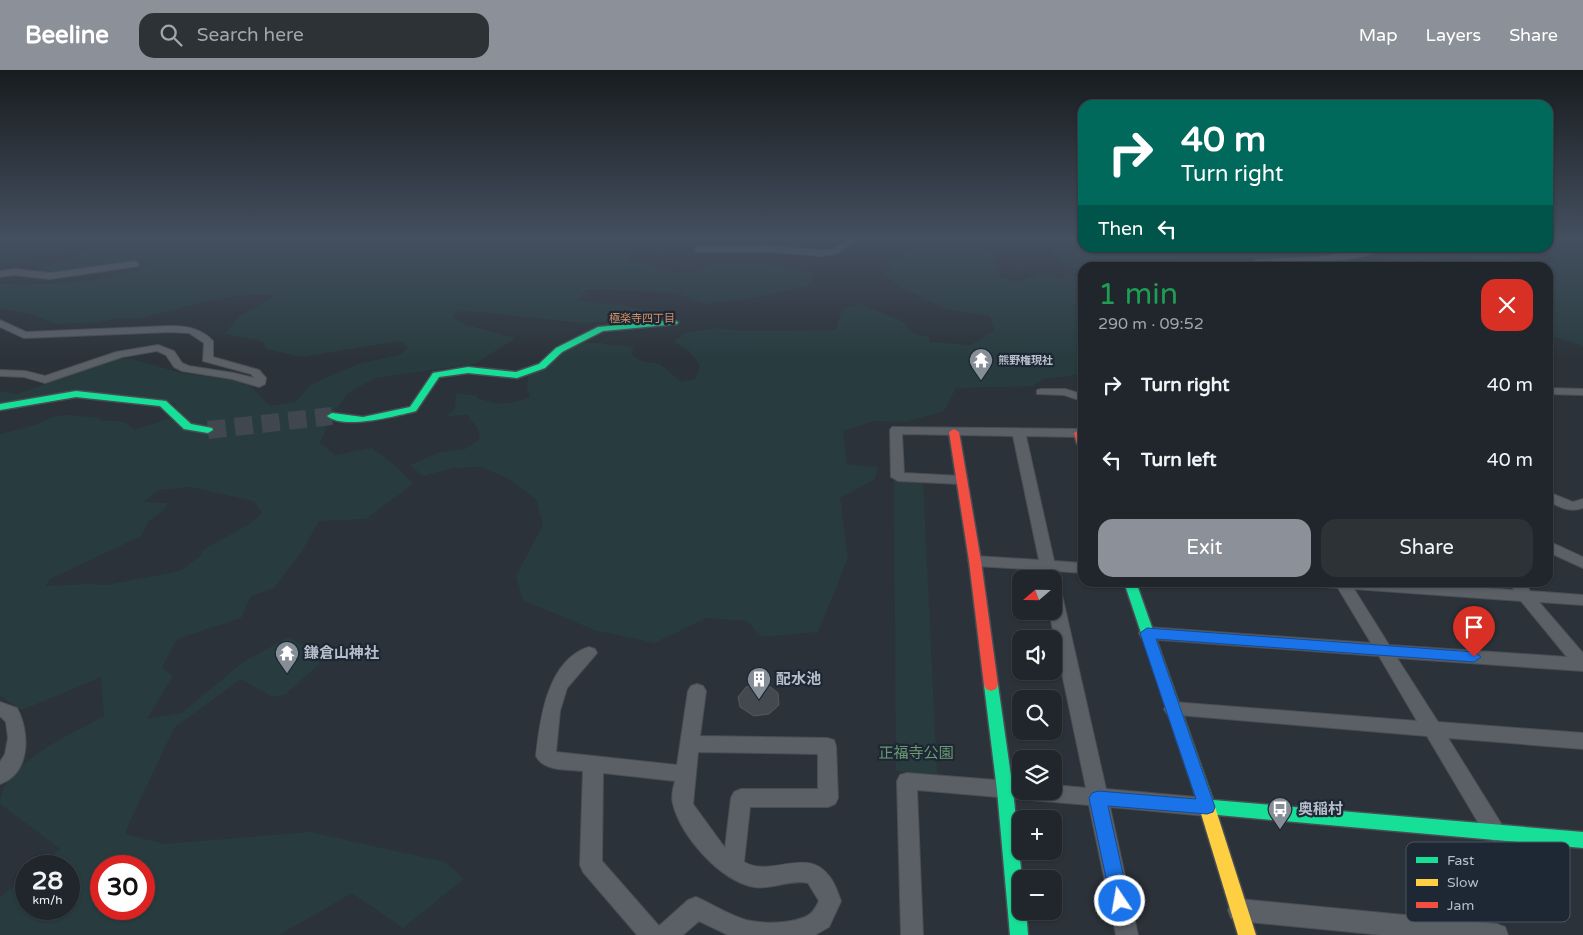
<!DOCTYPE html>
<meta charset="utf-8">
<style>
body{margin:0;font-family:"Varela Round","Noto Sans JP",sans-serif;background:#2d3237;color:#f1f3f6;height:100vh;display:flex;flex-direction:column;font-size:19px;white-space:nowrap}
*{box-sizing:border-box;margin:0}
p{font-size:16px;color:#a2a5a9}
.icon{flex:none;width:28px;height:28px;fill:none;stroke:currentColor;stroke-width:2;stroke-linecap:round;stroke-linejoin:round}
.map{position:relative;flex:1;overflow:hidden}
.drawer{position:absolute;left:1078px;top:192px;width:475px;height:325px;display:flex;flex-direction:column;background:#20262b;border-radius:15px;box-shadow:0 1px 4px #0004,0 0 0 1px #3d4347}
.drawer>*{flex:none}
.guide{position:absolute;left:1078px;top:30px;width:475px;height:152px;border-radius:15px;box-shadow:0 1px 4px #0004,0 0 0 1px #3d4347;background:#00695c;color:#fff;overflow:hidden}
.needle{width:32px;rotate:250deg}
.buttons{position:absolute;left:1012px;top:500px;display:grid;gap:10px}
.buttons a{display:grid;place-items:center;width:50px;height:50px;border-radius:10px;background:#20262b;box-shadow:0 1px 4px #0004,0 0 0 1px #3d4347;font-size:25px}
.speed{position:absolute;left:15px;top:785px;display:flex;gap:10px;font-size:25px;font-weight:700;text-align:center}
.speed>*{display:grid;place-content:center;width:65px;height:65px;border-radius:50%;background:#20262b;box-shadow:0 1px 4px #0004,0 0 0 1px #3d4347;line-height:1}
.speed small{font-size:12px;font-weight:400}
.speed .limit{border:8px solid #d22;background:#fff;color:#111}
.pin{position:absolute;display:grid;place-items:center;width:42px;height:42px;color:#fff;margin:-51px -21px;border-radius:50% 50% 50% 0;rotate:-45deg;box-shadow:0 0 5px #0007}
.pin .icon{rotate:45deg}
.me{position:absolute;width:55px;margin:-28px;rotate:348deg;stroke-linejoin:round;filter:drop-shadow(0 0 4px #0008)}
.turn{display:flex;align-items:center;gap:18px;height:105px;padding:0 20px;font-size:22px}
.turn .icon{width:65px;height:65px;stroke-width:2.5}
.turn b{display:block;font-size:35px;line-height:42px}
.then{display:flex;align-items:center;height:48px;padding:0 20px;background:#0003;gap:10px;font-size:19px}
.round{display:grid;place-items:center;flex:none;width:52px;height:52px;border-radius:15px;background:#2d3237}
.headline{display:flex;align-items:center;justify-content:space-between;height:85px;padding:0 20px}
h1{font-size:30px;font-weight:600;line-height:38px;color:#1e9e55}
.button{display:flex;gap:10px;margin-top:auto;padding:10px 20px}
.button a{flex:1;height:58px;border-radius:15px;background:#8c9099;color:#fff;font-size:20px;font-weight:600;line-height:58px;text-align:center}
.button a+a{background:#2d3237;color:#f1f3f6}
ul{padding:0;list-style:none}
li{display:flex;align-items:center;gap:15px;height:75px;padding:0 20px}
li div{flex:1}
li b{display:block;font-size:19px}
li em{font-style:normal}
header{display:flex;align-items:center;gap:30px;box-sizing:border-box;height:70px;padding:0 25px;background:#8c9099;color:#fff}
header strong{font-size:24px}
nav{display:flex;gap:28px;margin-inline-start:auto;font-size:18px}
.search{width:350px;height:45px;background:#2d3237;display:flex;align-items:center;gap:12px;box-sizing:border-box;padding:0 18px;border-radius:15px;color:#a2a5a9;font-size:19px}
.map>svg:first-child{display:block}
</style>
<header>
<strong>Beeline</strong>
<div class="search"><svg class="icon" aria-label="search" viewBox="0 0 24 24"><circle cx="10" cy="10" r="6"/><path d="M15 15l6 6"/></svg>Search here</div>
<nav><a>Map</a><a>Layers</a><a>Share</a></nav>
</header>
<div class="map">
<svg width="1583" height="865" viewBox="0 0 1583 865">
<rect width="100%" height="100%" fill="#2b3239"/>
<path fill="#283c3f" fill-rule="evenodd" d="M0,169H450L454,170L462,169H812L809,179L698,176L664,182L631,180L630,193L651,194L650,198L668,199L671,203L701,200L705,196L713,193L768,194L812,203V215L766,226L706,234L682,225L662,222L587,219L578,231L621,235L641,240L643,247L630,250L593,252L589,254L482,242L460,241L453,244L454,249L464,254L516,268L475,294L375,308L348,323L332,345L320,373L335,385L372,378L398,398L413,414L366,449L319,451L302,481L274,518L251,526L241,548L177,569L162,597L173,606L147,649L182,643L243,592L289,567L305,577L320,593L286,624L273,627L241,609L174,658L127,758L126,764L164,774L310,762L445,792L464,809L403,858L352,823L279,865H0V827L26,806V839H69V796H39L60,779L0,734C0,694 73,664 104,646L101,607L22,640L0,626V364L35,355L53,347L68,345L101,348L100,351C115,351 124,349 135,360L179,345L174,333L95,323L0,336V321L17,324L118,288L132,289L182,303L237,311L251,317L270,336L296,332L310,315L358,294L402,284L408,277L400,271L301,287L267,279L262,271L224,264L240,246L276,225H247L207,231L142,248L112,249L101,252L79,253L55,254L31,244L0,238V214C53,215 103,213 153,195V192L144,191L65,203H25L86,181L79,178L6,195L0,193ZM190,417L254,431L262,443L249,454L203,480L199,487L180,501L107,515L88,514L46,516L50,509L141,466L149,451L165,439L167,433L144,432L158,420ZM101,796H144V839H101Z
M927,169C953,169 969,166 992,180L1000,208C1014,211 1025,213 1037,203L1059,207L1082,206V262L1078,263L1082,268V304L1044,309L1033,316L956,318L944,341L905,352L874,351L843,361L847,394L878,397L875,409L840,428L848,488L818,562L762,567L747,551L706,548L655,573L594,560L523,530L516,506L543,455L536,429L507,408L480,397L454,398L423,406L410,395L440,382L465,379L480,369L478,359L467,345L447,346L455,339L456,323L478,326L477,328C499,335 509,336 530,327L527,316L529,303L575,273H603C612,278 622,273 634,278L631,284L641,291L660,294L681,312L696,309L700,295L689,281L674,272L684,263L716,258L745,261L836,260L842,239L860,234L902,251L917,265L928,266L930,272L971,275L994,260L990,246L945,239L900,217L884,204L895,189Z
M1039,169H1082V178H1261L1282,183L1300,180L1312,182L1313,188L1170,189L1178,197L1082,198V202L1064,193Z
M1548,169H1583V276L1559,268L1548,267V198H1384L1377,190L1409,185L1469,195L1471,187L1442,178H1502L1508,180L1509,185C1525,192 1537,195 1555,193L1546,180L1535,178H1548Z
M894,410L923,411L937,704L896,701Z"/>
<path fill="#43494f" stroke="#535961" d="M762,614L768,615L778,623L779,635L769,644L754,646L740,637L738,627L746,617Z"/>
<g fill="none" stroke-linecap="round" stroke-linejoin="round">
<path stroke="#40474f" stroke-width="18" stroke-dasharray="18 9" stroke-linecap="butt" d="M208,360L332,346"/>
<g stroke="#494e54" stroke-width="2">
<path id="street" d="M849,169H858L836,184L821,186L773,182H698L694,179L698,176H773L821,180H831Z
M1372,178H1384C1366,192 1288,195 1263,196L1264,198H1255L1252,193L1256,190L1319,187Z
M135,191L139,194L138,196L50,209L14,205L0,207V201L16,199L50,203Z
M0,250L26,262L170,256C186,256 201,258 213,271V287L259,300L266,308L265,314L259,317L232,309L182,301L174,297L166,285L157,281L122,287L45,313L24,307L0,306V300L25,301L45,306L116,282L158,275L174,281L182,293L189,296L234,303L254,308L251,304L203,291L204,273L189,263L170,262L24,268L0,257Z
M1548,318L1583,319V325L1548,324Z
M1041,319H1065L1082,324V331L1064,325L1037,324V320Z
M1082,355V366L1079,367L1026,366L1054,491L1082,493V503L1056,501L1058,509L1054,513V509H1042L1041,500L975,496L968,491L975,486L1039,490L1013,366L902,364L904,403L961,406L968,410L961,414L898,411L891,407L890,360L892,357L1076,359Z
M1548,422L1573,432L1583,429V438C1569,443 1560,437 1548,431Z
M1548,471L1583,487V498L1548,482Z
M1317,512H1407L1514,520L1510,512H1525L1530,521L1583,525V535L1539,532L1583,583V601L1397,588L1438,652L1583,663V679L1448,668L1502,755L1505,762L1502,769L1495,771L1488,769L1427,666L1167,644L1164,639L1167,634L1173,632L1417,651L1379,586L1147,569L1141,567L1139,563L1141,559L1147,557L1371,573L1338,518L1324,517ZM1354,519L1521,531L1567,587L1389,575Z
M1054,520L1060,521L1062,525L1106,719L1207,728L1214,731L1217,737L1214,743L1207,746L1110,737L1138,865H1116L1089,735L917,720L923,865H901L897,711L900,705L907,703L1021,712V721H1054V715L1086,718L1049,541H1054Z
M589,577L595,579L597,583L567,618L560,641L556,682L677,695L688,621L691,616L697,614L703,616L706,621L700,666L827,668L834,670L836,676L838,728L835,734L828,737H750L744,792C772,808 807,776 829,806C835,813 838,823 841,831L829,857L815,865H728L699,851L683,865H637L583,802L580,795L583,701C568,699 544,702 536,686C540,650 547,590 589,577ZM698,682L818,684V719H741L734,722L731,728L725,778L693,734ZM603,703L675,711C673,718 671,727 673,734C681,766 720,811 754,817C772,820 790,809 808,813L819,831C816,837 813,843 807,846C792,854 762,854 746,850C729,845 712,834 696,827L688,830L659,856L602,791Z
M0,632L17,638C30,662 31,703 0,714V692L5,684L8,668L6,652L0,646Z
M1239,829L1497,854L1505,857L1508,865H1382L1239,851L1231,848L1228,840L1231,832Z"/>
</g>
<g stroke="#494e54" stroke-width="3">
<path id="fast" d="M674,250L678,252L677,254L603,261L562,282L545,298L517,308L468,303L439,307L416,341C396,346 344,360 327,346L332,343L363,347L410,337L433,303L468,297L516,302L539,294L556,278L598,257Z
M76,321L166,331L191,354L212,358L213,360L208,363L184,359L160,336L76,327L0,340V334Z
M1124,512H1136L1213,730L1583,762V778L1207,744L1201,742Z
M991,609L996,611L998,615L1013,720L1022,809L1021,841H1026L1028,865H1010L997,720L984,615L986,611Z"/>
</g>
<g stroke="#494e54" stroke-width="3">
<path id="slow" d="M1207,730L1213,732L1215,737L1256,865H1238L1199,737L1201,732Z"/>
</g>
<g stroke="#494e54" stroke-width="3">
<path id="jam" d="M954,359L959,362L981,491L998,615L996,619L991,621L986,619L984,615L969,491L949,362Z
M1079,360L1082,361V377L1077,374L1074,363Z"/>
</g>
<use href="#street" fill="#5b6067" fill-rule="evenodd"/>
<use href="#fast" fill="#16e098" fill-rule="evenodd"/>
<use href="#slow" fill="#ffcf43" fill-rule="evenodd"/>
<use href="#jam" fill="#f24e42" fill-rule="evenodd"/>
</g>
<linearGradient id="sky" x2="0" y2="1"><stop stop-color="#181c1f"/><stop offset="0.58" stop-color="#444f5f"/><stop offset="1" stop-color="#444f5f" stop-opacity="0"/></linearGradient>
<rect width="1583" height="290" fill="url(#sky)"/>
<path fill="#1a73e8" stroke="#114b97" d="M1147,558L1474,582L1481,587L1474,592L1156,569L1215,737L1213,742L1207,744L1108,736L1129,831L1126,837L1120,840L1113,837L1111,831L1089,728L1092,723L1098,721L1196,729L1140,563Z"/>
<defs>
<g id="temple-pin" transform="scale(1.25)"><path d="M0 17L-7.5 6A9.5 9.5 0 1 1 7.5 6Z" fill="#858d97" stroke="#1e2834"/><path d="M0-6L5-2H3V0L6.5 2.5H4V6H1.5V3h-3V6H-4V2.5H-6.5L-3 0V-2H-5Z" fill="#fff"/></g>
<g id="building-pin" transform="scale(1.25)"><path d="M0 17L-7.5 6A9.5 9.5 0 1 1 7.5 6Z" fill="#858d97" stroke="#1e2834"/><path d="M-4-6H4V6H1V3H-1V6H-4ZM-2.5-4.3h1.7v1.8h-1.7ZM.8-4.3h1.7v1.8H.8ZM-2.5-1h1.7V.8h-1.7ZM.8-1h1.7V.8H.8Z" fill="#fff"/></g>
<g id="bus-pin" transform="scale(1.25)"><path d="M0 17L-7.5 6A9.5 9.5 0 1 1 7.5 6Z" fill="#858d97" stroke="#1e2834"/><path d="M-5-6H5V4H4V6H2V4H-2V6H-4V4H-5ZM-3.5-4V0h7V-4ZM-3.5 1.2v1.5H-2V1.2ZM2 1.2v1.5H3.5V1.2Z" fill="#fff"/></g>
</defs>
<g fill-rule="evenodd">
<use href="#temple-pin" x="981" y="290"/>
<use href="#temple-pin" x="287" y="583"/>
<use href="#building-pin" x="759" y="609"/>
<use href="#bus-pin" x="1280" y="739"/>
</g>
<g text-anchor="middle" stroke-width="4.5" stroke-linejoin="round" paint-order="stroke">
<g font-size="11" fill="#d59065" stroke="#1e2834">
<text x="642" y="252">極楽寺四丁目</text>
</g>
<g font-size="11" font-weight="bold" fill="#b5beca" stroke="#1e2834" text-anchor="start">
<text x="998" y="294">熊野権現社</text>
</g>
<g font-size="15" font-weight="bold" fill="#b5beca" stroke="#1e2834" text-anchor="start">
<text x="304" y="588">鎌倉山神社</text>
<text x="776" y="614">配水池</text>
<text x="1298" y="744">奥稲村</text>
</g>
<g font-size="15" fill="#6c9a75" stroke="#1e2834">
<text x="916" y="688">正福寺公園</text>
</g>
</g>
<rect x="1406" y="772" width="164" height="80" rx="8" fill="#1e2834" stroke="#4b5561" stroke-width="1"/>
<rect x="1416" y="787" width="22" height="6" fill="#16e098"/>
<rect x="1416" y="809" width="22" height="7" fill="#ffcf43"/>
<rect x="1416" y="832" width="22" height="6" fill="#f24e42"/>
<g font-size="14" fill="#b5beca">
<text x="1447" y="795">Fast</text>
<text x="1447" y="817">Slow</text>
<text x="1447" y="840">Jam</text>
</g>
</svg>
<div class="buttons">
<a><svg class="needle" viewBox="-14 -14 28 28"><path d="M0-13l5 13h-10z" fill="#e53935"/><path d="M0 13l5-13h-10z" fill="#a2a5a9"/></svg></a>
<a><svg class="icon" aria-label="sound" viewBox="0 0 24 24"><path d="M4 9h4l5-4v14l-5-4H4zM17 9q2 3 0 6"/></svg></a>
<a><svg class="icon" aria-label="search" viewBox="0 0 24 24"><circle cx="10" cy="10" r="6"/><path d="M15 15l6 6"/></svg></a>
<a><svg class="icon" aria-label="layers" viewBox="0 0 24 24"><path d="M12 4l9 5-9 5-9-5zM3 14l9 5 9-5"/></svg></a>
<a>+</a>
<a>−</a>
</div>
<div class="speed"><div>28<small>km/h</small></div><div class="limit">30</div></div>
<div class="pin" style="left:1474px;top:587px;background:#d93025"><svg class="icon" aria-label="arrive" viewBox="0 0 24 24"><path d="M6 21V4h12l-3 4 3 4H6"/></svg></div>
<svg class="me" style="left:1120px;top:831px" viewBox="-20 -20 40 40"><circle r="17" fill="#1a73e8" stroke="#fff" stroke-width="3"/><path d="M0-11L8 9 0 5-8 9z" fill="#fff"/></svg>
<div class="guide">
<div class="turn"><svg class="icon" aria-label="right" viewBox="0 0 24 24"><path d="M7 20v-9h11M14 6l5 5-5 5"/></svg><div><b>40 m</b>Turn right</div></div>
<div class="then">Then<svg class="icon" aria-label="left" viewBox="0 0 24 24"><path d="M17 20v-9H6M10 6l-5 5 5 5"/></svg></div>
</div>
<section class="drawer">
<div class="headline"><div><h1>1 min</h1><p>290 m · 09:52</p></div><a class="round" style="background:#d93025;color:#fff"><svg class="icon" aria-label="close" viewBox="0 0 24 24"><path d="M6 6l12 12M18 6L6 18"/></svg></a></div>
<ul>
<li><svg class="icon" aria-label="right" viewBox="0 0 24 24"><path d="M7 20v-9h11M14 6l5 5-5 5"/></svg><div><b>Turn right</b></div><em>40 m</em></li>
<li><svg class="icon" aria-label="left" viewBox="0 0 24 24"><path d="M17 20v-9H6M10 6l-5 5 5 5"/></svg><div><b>Turn left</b></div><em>40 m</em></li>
</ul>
<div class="button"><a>Exit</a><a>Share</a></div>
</section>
</div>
